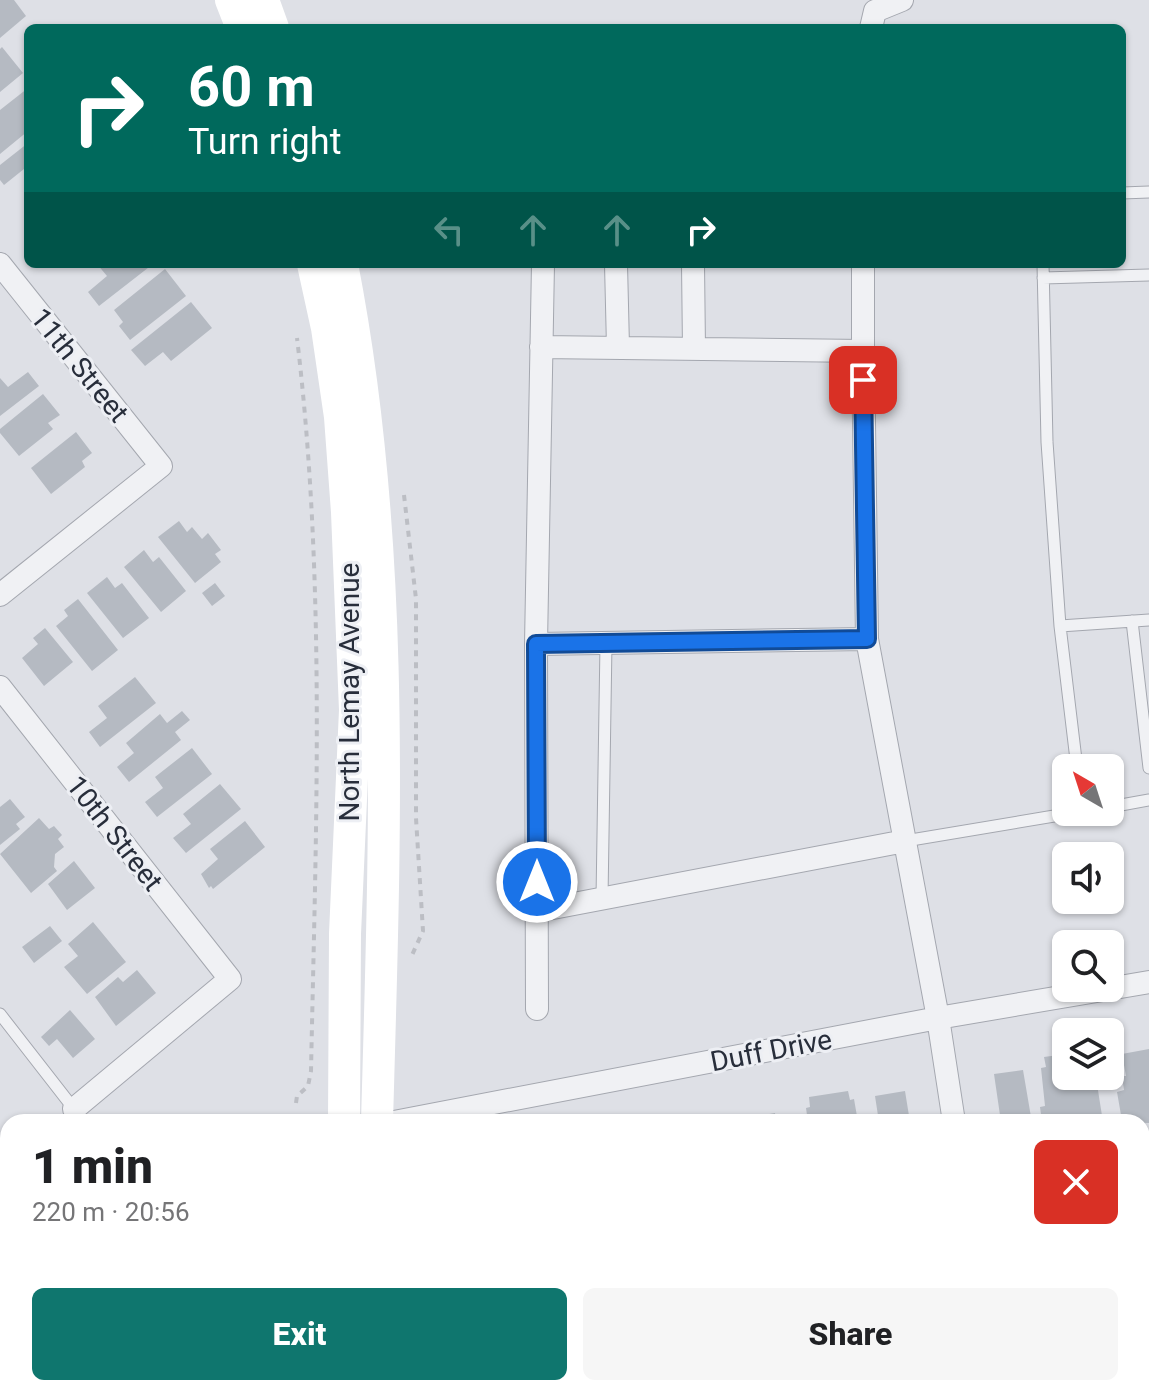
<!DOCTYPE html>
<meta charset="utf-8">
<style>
body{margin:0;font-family:Roboto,sans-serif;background:#f6f6f6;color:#202124;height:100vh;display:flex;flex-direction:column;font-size:30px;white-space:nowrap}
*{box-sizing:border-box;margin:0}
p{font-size:26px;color:#757577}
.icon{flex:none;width:44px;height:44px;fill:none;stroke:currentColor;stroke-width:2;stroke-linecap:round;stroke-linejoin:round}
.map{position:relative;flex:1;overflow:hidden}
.details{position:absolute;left:0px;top:1114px;width:1150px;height:282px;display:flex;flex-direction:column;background:#fff;border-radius:24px 24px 0 0;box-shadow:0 2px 6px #0004}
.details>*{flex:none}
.banner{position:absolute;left:24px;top:24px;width:1102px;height:244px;border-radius:12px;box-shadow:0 2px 6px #0004;background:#00695c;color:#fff;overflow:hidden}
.needle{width:52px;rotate:321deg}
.fabs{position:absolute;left:1052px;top:754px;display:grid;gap:16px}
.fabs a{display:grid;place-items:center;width:72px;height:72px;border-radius:12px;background:#fff;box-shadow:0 2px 6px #0004;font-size:40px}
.pin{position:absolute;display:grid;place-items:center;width:68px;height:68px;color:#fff;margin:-34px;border-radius:16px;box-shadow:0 4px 12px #0006}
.me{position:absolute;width:88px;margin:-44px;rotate:0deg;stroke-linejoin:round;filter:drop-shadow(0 0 6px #0008)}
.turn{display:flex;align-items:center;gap:28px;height:168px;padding:0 32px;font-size:36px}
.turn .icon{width:104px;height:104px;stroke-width:2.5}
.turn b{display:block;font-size:56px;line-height:68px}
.lanes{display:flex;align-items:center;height:76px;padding:0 32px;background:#0003;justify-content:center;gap:40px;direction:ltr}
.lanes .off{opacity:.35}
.round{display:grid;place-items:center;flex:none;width:84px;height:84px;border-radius:12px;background:#f6f6f6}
.overview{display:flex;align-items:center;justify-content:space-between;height:136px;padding:0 32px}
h1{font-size:48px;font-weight:800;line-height:60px}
.button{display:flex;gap:16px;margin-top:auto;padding:16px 32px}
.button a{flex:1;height:92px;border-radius:12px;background:#0f766e;color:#fff;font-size:32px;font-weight:800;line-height:92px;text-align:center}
.button a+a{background:#f6f6f6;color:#202124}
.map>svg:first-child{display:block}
</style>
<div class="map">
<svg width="1149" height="1395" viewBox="0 0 1149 1395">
<rect width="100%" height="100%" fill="#dee0e6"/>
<path fill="#b5bac2" d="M0,0H14L26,16L0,38Z
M2,47L23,73L0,92V49Z
M28,88V131L0,154V110Z
M28,143V174L24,169L4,185L0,180V165Z
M97,264H153L99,306L88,292L107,276Z
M165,269L186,296L130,340L119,326L123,322L114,310Z
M191,302L212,328L171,361L163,352L145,366L131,350Z
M28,372L39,386L0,416V378L8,387Z
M43,394L60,415L48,423L53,429L19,456L0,433V429Z
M76,432L92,453L82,461L85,467L51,494L31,468Z
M179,521L187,532L192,527L202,539L208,533L221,550L215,554L221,562L195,583L158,537Z
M144,550L153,562L159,557L186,591L161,612L124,567Z
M107,577L115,588L122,583L149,618L123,638L87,593Z
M215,583L225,596L212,606L202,593Z
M78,599L118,650L92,671L56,626L68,616L64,610Z
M45,628L73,662L44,686L22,658L38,644L33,638Z
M135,677L156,703L100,747L89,732L107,718L98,706Z
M182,711L190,720L175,732L181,740L129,782L117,767L134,753L126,743L160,714L167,723Z
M192,748L212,774L157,817L145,802L163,788L155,777Z
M220,784L241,809L186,853L173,838L191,824L183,814Z
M10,799L25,817L16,824L20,829L0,845V807Z
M39,818L49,829L54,826L62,835L58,839L64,847L55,854L54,867L57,871L31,893L0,854Z
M245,821L265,847L213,889L211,886L209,888L201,874L218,859L210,849Z
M74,861L95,888L67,910L48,884Z
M93,922L126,962L87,994L64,967L78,956L68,944Z
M50,926L62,941L34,963L22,947Z
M137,970L156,993L116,1026L95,997L118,977L123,982Z
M70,1010L95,1039L73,1058L57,1039L49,1046L41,1037Z
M1149,1049V1123L1129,1122L1127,1114L1121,1115L1117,1092L1124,1090L1122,1076H1126L1122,1054Z
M1066,1054V1076H1092L1093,1085L1097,1084L1103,1122H1042L1040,1107L1045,1106L1041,1068L1046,1067L1044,1057Z
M1023,1070L1031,1117L1001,1122L994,1074Z
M848,1091L850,1100L854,1099L858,1122H808L806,1108L810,1107L809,1097Z
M905,1091L910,1122H879L875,1096Z
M775,1113L776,1122H734V1120Z
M1142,1179L1149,1212V1224L1142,1225Z
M1149,1292V1338L1142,1339V1293Z
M518,1388H542V1392H518Z
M718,1388H764V1395H719Z
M815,1388H891L892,1391L870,1395H816Z"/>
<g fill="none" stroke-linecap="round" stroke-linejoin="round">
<g stroke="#a4a7af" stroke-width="13">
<path id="service" d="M1122,193L1149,192
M1043,264L1047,442L1060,626
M1043,278L1149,275
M1132,621L1149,768
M1077,768L1060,626L1149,620
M1110,807L1149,800
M905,841L1078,812
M602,899L606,643
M0,1014L74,1109"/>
</g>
<g stroke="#a4a7af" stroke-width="24">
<path id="minor" d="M871,28L875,11L902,0
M0,264L161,466L0,595
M616,264L618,347
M693,264L694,349
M541,347L863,351L867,639
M863,351V264
M536,644L543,264
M0,687L230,979L74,1109
M537,911L905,841
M537,1009L536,644L867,639L938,1018L954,1122
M394,1122L938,1018L1149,982
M1142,1167L1149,1166
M0,1222L8,1218
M600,1388V1395"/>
</g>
<path stroke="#bcbec4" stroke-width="4" stroke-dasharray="6 6" stroke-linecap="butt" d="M404,495L416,599V818L423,931L412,955
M296,1103L297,1096L308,1086L311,1071C316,827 326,581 297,338"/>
<use href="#service" stroke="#f0f1f4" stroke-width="11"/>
<use href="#minor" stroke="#f0f1f4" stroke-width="22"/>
<path stroke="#fff" stroke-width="32" d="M231,0L242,28
M263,0L273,28
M313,264L327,328L340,417L347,512L355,710L345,934L344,1122
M342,264C397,546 385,836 377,1122
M380,1388L381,1395
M342,1395V1388"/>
</g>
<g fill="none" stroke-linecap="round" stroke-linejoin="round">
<g stroke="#114b97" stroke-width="20">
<path id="route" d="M537,882L536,644L867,639L863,380"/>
</g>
<use href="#route" stroke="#1a73e8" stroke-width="14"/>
</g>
<g text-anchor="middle" stroke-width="6" stroke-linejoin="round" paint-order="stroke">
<g font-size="28" fill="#282e3b" stroke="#edeff4">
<text transform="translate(80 365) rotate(51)" y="10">11th Street</text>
<text transform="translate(349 692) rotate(-90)" y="10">North Lemay Avenue</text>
<text transform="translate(115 833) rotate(52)" y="10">10th Street</text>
<text transform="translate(771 1050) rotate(-11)" y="10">Duff Drive</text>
</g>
</g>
</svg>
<div class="fabs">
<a><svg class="needle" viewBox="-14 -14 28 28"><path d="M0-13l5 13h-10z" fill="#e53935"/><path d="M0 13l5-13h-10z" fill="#757577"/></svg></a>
<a><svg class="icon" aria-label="sound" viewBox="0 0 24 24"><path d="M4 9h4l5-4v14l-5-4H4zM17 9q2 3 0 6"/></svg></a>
<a><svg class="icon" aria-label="search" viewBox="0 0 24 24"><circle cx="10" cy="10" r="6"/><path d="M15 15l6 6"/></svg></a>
<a><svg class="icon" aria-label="layers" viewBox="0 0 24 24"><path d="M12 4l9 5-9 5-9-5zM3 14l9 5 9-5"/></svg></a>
</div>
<div class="pin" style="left:863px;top:380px;background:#d93025"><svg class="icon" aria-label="arrive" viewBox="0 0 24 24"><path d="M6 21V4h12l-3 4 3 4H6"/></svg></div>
<svg class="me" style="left:537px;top:882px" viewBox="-20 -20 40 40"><circle r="17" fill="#1a73e8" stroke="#fff" stroke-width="3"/><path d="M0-11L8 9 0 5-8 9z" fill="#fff"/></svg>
<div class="banner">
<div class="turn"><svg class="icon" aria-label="right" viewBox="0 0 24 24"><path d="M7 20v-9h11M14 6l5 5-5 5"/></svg><div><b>60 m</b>Turn right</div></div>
<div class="lanes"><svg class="icon off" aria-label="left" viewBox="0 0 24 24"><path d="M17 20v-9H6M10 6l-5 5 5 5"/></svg><svg class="icon off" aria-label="ahead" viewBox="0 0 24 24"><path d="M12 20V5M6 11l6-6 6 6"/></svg><svg class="icon off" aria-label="ahead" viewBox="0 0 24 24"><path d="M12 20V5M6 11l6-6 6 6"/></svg><svg class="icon" aria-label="right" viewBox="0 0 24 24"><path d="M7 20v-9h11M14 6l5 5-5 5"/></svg></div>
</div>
<section class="details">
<div class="overview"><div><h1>1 min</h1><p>220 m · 20:56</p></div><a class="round" style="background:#d93025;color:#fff"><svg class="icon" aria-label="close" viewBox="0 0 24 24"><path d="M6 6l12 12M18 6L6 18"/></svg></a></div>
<div class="button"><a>Exit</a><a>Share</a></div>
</section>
</div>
